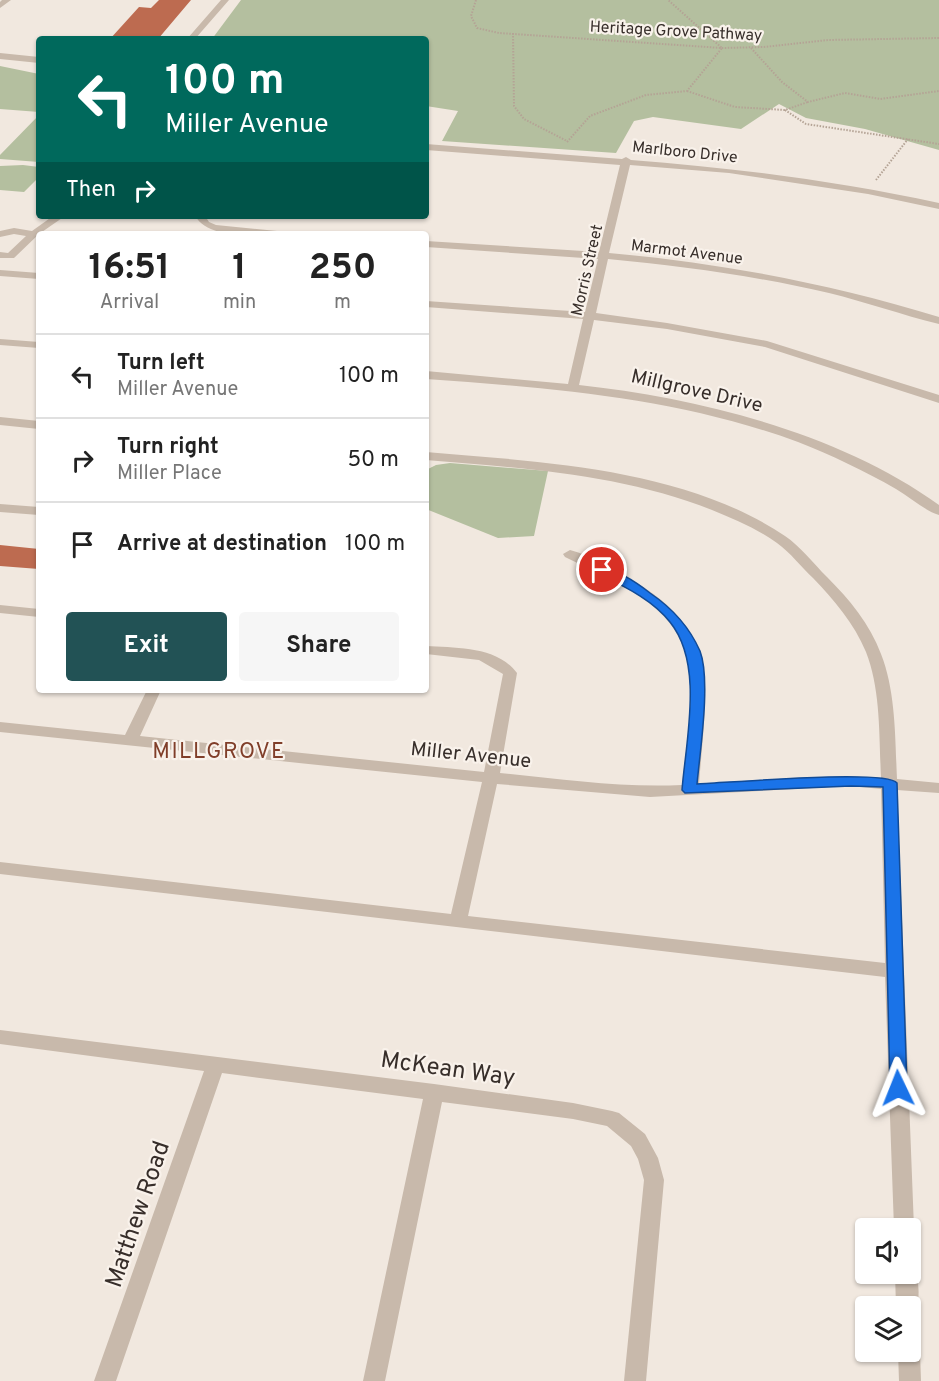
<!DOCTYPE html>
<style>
body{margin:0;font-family:Overpass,sans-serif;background:#f6f6f6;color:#222;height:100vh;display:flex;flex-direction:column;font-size:22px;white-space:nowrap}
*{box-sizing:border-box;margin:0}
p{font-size:20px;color:#767676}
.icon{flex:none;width:33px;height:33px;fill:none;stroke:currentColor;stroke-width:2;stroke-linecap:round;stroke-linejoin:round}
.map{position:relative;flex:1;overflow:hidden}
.drawer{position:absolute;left:36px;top:231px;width:393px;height:462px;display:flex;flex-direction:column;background:#fff;border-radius:6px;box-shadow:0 2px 4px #0004}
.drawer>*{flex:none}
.banner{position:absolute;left:36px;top:36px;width:393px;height:183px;border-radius:6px;box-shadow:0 2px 4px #0004;background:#00695c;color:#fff;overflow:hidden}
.tools{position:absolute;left:855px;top:1218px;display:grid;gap:12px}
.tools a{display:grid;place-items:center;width:66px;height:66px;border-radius:6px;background:#fff;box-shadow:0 2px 4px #0004;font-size:30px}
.pin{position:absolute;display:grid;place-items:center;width:51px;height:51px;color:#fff;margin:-26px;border:3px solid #fff;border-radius:50%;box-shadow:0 2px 6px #0007}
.me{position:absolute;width:66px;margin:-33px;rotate:358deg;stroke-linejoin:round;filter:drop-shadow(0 0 4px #0008)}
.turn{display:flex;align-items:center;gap:21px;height:126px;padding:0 30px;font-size:27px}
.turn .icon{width:78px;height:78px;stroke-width:2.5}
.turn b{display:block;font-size:42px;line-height:51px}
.then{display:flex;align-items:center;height:57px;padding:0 30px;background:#0003;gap:12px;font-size:22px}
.eta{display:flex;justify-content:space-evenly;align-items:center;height:102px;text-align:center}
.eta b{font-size:36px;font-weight:700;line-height:42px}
.button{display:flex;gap:12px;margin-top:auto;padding:12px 30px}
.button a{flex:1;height:69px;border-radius:6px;background:#225255;color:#fff;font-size:24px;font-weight:700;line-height:69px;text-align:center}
.button a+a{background:#f6f6f6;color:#222}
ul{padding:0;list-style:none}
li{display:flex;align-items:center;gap:18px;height:84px;padding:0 30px;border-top:2px solid #e0e0e0}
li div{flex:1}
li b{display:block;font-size:22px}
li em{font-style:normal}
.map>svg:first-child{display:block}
</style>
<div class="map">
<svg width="939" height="1381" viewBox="0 0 939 1381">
<rect width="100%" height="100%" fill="#f1e8df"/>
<path fill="#b4bf9f" d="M241,0H939V150L865,129L806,118L779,104L741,129L653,117L634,121L616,153L442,141L458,111L426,106V39H212Z
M0,66L39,74V112L0,109Z
M39,115V162L0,159V155Z
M23,165L39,167V177L24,192L0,190V166Z
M450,463L548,471L534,536L498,538L426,509V470L436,465Z"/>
<path fill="#bd6b50" d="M159,0H191L158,39H110L139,7L151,8Z
M0,545L39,549V569L0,566Z"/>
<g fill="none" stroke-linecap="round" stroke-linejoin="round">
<path stroke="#b4a395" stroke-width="2" stroke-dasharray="1.5 1.5" stroke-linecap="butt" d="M476,0L471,16L477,28L499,33L722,48L764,47L828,40L939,38
M513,33L514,106L524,119L567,141
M751,48L782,82L808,102L845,93L880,99L939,91
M687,91L735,107L785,110L808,102
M785,110L806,124L939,144
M567,142L590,116L646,95L687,91L722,48L668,0
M876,180L908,139"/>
<path fill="#c8b9ab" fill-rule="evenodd" d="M2,0H11L0,8V2Z
M221,0H229L195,39H187Z
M0,53L39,57V63L0,59Z
M426,144L622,159L626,157L631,160C736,168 836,181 939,203V209L868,194L729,173L630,165L609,253C722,263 831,284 939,317V324C902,315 866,302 829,293C756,276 682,266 608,259L596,313L667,323L767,341L939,395V403L765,347L667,329L594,320L579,385C699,398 840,433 939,505V515C925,511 910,497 896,489C865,471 831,455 798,442C678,398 552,388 426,379V371L568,384L583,319L426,307V301L585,312L598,259L426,247V241L599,252L620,165L426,150Z
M53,216H65L39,234L14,258H0V252L8,253L26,236L14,234L0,237V231L14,228L32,231Z
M195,216H205L209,222L216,225L277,231L282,234C256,234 211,241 195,216Z
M0,270L39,273V279L0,276Z
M0,339L39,342V348L0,345Z
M0,417L39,421V429L0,425Z
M426,452C543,462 684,468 785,536C800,546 813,563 827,577C849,599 870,624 881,654C896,692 895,738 897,779L939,783V793L897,790L914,1228L911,1234L910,1228H894L885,977L0,874V862L451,914L482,782L0,732V722L125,735L147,690H161L140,736L484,772L503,674L479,660L426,654V646C456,648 497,646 517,673L500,773C561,779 621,788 682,785C686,743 698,693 685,652C670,601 608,578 565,557L563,554L570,550C590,555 610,568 628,578C723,630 706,691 699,784L851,776L881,778C879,737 881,690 866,652C854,623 834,600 813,578C801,567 791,553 777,543C758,529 734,519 712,510C621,474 523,468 426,460ZM497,784L650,797L851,786L881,789L885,963L468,916Z
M0,504L39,507V515L0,512Z
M0,605L39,609V617L0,613Z
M0,1030L434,1084L573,1103L612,1111L619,1113L645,1134L658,1158L664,1180L646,1381H624L644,1180L638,1159L631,1146L607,1126L573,1119L442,1102L385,1381H363L423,1099L222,1073L116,1381H94L204,1071L0,1044Z
M910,1266C921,1274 920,1302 915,1313L910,1314V1306H896L895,1274H910Z
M910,1343L917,1345L920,1352L921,1381H899L898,1352H910Z"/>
</g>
<path fill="#1a73e8" stroke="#114b97" stroke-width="1.5" d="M602,567C619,571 636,582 650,593C672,608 689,626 700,651C711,680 700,751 697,784C724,783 886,769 897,783L907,1088L905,1093L898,1095L892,1093L890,1088L883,787L851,786L685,793L682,790C686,739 704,664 670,622C652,599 623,586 597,573L596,570Z"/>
<g text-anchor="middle" stroke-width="4.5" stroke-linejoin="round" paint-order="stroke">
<g font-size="16" fill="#372e2a" stroke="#f9f2eb">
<text transform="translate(676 30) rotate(3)" y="6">Heritage Grove Pathway</text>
<text transform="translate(685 151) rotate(6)" y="6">Marlboro Drive</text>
<text transform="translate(687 251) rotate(7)" y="6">Marmot Avenue</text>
<text transform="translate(586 270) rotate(-77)" y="6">Morris Street</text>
</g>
<g font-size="20" fill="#372e2a" stroke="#f9f2eb">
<text transform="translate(697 390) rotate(13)" y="7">Millgrove Drive</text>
<text transform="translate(471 754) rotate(6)" y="7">Miller Avenue</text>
</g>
<g font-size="22" letter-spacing="1.5" fill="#803e29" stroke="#f9f2eb">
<text x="219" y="758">MILLGROVE</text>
</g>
<g font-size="24" fill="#372e2a" stroke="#f9f2eb">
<text transform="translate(448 1068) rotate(8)" y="8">McKean Way</text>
<text transform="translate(137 1214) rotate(-71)" y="8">Matthew Road</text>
</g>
</g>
</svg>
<div class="tools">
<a><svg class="icon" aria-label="sound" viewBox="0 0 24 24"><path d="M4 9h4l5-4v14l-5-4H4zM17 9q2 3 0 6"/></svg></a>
<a><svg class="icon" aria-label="layers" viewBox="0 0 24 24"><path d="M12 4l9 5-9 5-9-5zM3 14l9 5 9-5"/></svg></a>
</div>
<div class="pin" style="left:602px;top:570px;background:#d93025"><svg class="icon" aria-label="arrive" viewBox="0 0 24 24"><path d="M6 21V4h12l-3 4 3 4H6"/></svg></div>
<svg class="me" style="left:898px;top:1088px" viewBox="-20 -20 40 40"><path d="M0-17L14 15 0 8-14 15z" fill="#1a73e8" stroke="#fff" stroke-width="4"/></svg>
<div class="banner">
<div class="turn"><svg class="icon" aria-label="left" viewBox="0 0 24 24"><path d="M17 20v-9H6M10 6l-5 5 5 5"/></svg><div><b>100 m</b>Miller Avenue</div></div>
<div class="then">Then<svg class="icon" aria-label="right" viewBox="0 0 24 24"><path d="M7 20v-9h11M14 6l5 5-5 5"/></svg></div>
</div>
<section class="drawer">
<div class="eta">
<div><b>16:51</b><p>Arrival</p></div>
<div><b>1</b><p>min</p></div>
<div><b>250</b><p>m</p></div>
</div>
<ul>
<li><svg class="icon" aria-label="left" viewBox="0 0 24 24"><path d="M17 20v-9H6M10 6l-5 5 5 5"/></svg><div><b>Turn left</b><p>Miller Avenue</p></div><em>100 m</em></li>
<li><svg class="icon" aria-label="right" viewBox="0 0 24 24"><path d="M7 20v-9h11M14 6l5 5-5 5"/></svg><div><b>Turn right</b><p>Miller Place</p></div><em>50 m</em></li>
<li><svg class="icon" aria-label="arrive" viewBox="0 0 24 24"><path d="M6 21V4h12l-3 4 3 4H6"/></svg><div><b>Arrive at destination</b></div><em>100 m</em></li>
</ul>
<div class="button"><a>Exit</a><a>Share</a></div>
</section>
</div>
